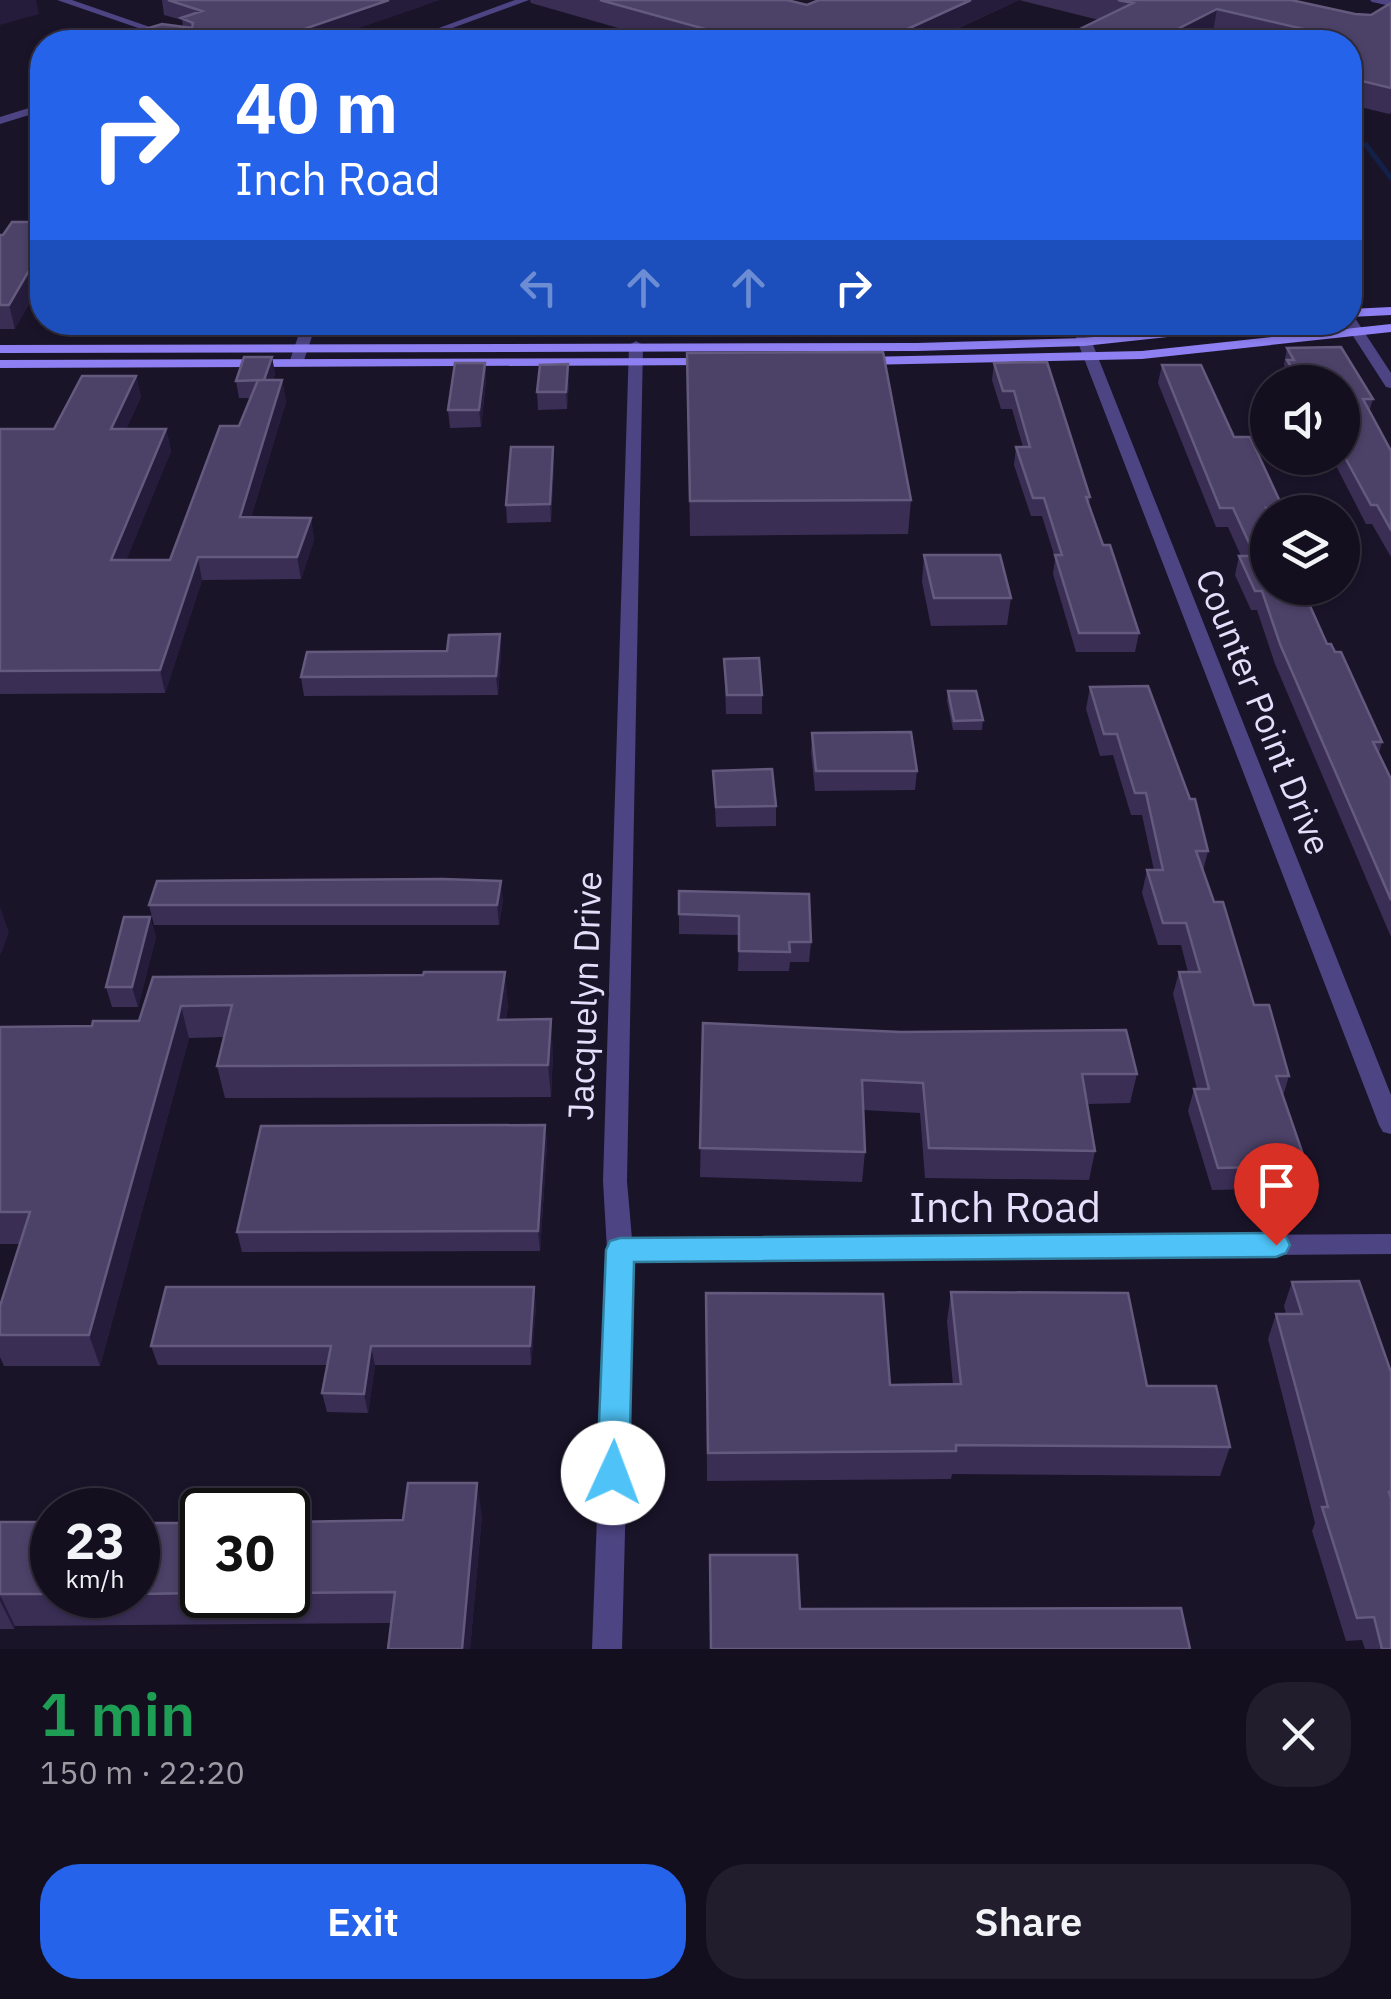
<!DOCTYPE html>
<meta charset="utf-8">
<style>
body{margin:0;font-family:"IBM Plex Sans",sans-serif;background:#211d2c;color:#f1f3f6;height:100vh;display:flex;flex-direction:column;font-size:38px;white-space:nowrap}
*{box-sizing:border-box;margin:0}
p{font-size:32px;color:#9d9ca4}
.icon{flex:none;width:55px;height:55px;fill:none;stroke:currentColor;stroke-width:2;stroke-linecap:round;stroke-linejoin:round}
.map{position:relative;height:1649px;overflow:hidden}
.details{display:flex;flex-direction:column;background:#140f1f;flex:1}
.details>*{flex:none}
.guide{position:absolute;left:30px;top:30px;width:1332px;height:305px;border-radius:40px;box-shadow:0 2px 8px #0004,0 0 0 2px #332f3d;background:#2563eb;color:#fff;overflow:hidden}
.controls{position:absolute;left:1250px;top:365px;display:grid;gap:20px}
.controls a{display:grid;place-items:center;width:110px;height:110px;border-radius:50%;background:#140f1f;box-shadow:0 2px 8px #0004,0 0 0 2px #332f3d;font-size:50px}
.speed{position:absolute;left:30px;top:1488px;display:flex;gap:20px;font-size:50px;font-weight:700;text-align:center}
.speed>*{display:grid;place-content:center;width:130px;height:130px;border-radius:50%;background:#140f1f;box-shadow:0 2px 8px #0004,0 0 0 2px #332f3d;line-height:1}
.speed small{font-size:25px;font-weight:400}
.speed .limit{border:5px solid #111;border-radius:15px;background:#fff;color:#111}
.pin{position:absolute;display:grid;place-items:center;width:85px;height:85px;color:#fff;margin:-102px -42px;border-radius:50% 50% 50% 0;rotate:-45deg;box-shadow:0 0 10px #0007}
.pin .icon{rotate:45deg}
.me{position:absolute;width:110px;margin:-55px;rotate:2deg;stroke-linejoin:round;filter:drop-shadow(0 0 8px #0008)}
.turn{display:flex;align-items:center;gap:35px;height:210px;padding:0 40px;font-size:45px}
.turn .icon{width:130px;height:130px;stroke-width:2.5}
.turn b{display:block;font-size:70px;line-height:85px}
.lanes{display:flex;align-items:center;height:95px;padding:0 40px;background:#0003;justify-content:center;gap:50px;direction:ltr}
.lanes .off{opacity:.35}
.round{display:grid;place-items:center;flex:none;width:105px;height:105px;border-radius:40px;background:#211d2c}
.headline{display:flex;align-items:center;justify-content:space-between;height:170px;padding:0 40px}
h1{font-size:60px;font-weight:600;line-height:75px;color:#1e9e55}
.cta{display:flex;gap:20px;margin-top:auto;padding:20px 40px}
.cta a{flex:1;height:115px;border-radius:40px;background:#2563eb;color:#fff;font-size:40px;font-weight:600;line-height:115px;text-align:center}
.cta a+a{background:#211d2c;color:#f1f3f6}
.map>svg:first-child{display:block}
</style>
<div class="map">
<svg width="1391" height="1649" viewBox="0 0 1391 1649">
<rect width="100%" height="100%" fill="#1a1429"/>
<g fill="none" stroke-linecap="round" stroke-linejoin="round">
<path stroke="#132148" stroke-width="5" d="M1366,145L1391,178"/>
<path fill="#4d4483" fill-rule="evenodd" d="M42,104V111L0,124V117Z
M1350,317L1355,318L1391,373V388L1386,387L1344,322H1350Z
M303,322H317L303,363L296,367L289,363Z
M1070,322H1084L1391,1095V1134L1383,1132L1379,1125Z
M636,341L643,345L627,1181L632,1239L1391,1234V1254L632,1260L622,1649H592L607,1250L603,1181L629,345Z"/>
<path fill="#4d4483" fill-rule="evenodd" d="M57,0H72L193,42H179Z
M515,0H529L414,42H401Z
M1370,0H1391V6L1372,2Z"/>
<path fill="#8e80f2" fill-rule="evenodd" d="M1391,307V315L1350,317V309Z
M1227,322H1277L1270,326L1084,346L917,351L0,353V345L917,343L1084,338Z
M1391,324V332L1142,359L862,365L855,361L862,357L1142,351Z
M713,358L718,359V365L0,368V360Z"/>
</g>
<path fill="#3a2e55" d="M162,0H439L318,42H102L183,26L182,20L164,15Z
M530,0H787L807,5L819,0H1291L1355,14L1371,15L1391,3V113L1389,114L1352,105L1350,42H1255L1213,32L1099,20L1019,0L935,39L948,42H667L531,3Z
M0,235L15,329H0Z
M365,322H397L396,325H365Z
M463,322H601L600,326L464,324Z
M671,322H705V325L671,326Z
M990,322H1024V325H992Z
M1287,348L1373,399L1369,412L1391,451V557L1372,524H1366L1332,458H1342V382H1287L1283,377L1285,368L1284,365Z
M687,353L911,500L908,534L690,536Z
M272,357L275,374L273,380H282L286,402L251,517L311,518L314,540L301,579L202,580L165,693L0,694V429H54L136,376L141,397L126,429H166L171,451L126,560H170L239,426L250,398H239L236,381Z
M485,363L486,380L481,427L450,428L448,410Z
M994,363L1090,497L1089,505L1103,545L1139,633L1135,652H1076L1053,574L1055,558L1042,516H1031L1014,465L1016,447H1023L1012,409H1001L992,380Z
M1162,365L1234,437L1283,508L1282,512H1268L1327,644L1382,742L1379,753L1391,779V937L1275,664L1257,610H1251L1235,575L1239,556H1241L1228,527H1216L1158,383Z
M569,381L567,409L538,410L537,392Z
M553,447L554,464L551,522L507,523L506,505Z
M924,555L1011,598L1007,625L931,626L922,582Z
M500,634L501,653L498,695L304,696L301,677L447,651Z
M724,659L762,695V714H726Z
M1090,687L1208,851L1203,871L1214,902L1254,1005L1289,1076L1283,1096L1307,1166L1300,1188L1212,1190L1188,1111L1194,1089H1197L1173,994L1179,972H1188L1181,945H1158L1142,893L1147,870H1154L1142,815H1131L1113,755L1100,756L1086,709Z
M948,691L983,720L982,730H953L947,701Z
M812,733L917,771L915,790L815,791L811,752Z
M713,771L776,806V826L716,827Z
M679,891L811,942L809,962H790L789,971H738L739,935L679,934Z
M503,900L499,925H154L149,905Z
M150,917L156,937L138,1007H112L106,987Z
M153,977L508,1004L506,1020L553,1051L551,1097L225,1098L217,1066L224,1037L189,1038L100,1366H4L0,1357V1306L20,1244H0V1027L92,1026L139,1021Z
M703,1023L1137,1074L1130,1103L1087,1104L1095,1151L1089,1180L925,1178L920,1113L863,1110L865,1152L862,1182L700,1177Z
M545,1125L547,1145L540,1251L242,1252L237,1232Z
M1292,1282L1391,1372V1649H1365L1362,1640L1346,1641L1312,1531L1315,1523L1268,1339L1276,1314H1286L1284,1306Z
M951,1292L1147,1386L1230,1447L1220,1476L952,1474L951,1479L707,1481L706,1293L890,1385H953L947,1321Z
M536,1306L531,1365H375L368,1413L327,1412L322,1393L327,1365H158L151,1346Z
M482,1515L470,1649H388L391,1623L15,1626L14,1629H0V1522H52V1595H138V1523H202V1595H288V1522L403,1520Z"/>
<path fill="#251c3c" d="M0,0H36L39,14L0,25Z
M389,0H439L318,42H266Z
M971,0H1019L927,42L903,31Z
M1217,9L1213,32L1194,42H1152Z
M840,34V42H822Z
M1358,80L1352,105L1350,107V86Z
M42,248V282L15,329L9,305Z
M272,357L275,374L267,398L264,381Z
M485,363L486,380L481,427L479,410Z
M568,364L569,381L567,409L566,392Z
M136,376L141,397L116,451L111,429Z
M282,380L286,402L244,539L240,517Z
M166,429L171,451L117,583L111,560Z
M553,447L554,464L551,522L550,504Z
M311,518L314,540L301,579L297,557Z
M198,557L202,580L165,693L160,670Z
M500,634L501,653L498,695L496,676Z
M501,881L503,900L499,925L497,905Z
M0,907L9,933L0,956Z
M150,917L156,937L138,1007L132,987Z
M505,972L508,1004L502,1052L498,1020Z
M181,1006L189,1038L100,1366L89,1335Z
M551,1019L553,1051L551,1097L548,1065Z
M545,1125L547,1145L540,1251L538,1231Z
M534,1287L536,1306L531,1365L530,1346Z
M371,1346L375,1365L368,1413L364,1394Z
M477,1483L482,1515L470,1649H462Z
M0,1595L15,1626L14,1629L0,1601Z"/>
<path fill="#4c4167" stroke="#645a7e" stroke-width="2.5" d="M168,0H389L266,42H102L162,24L192,28L193,23L181,18L202,11Z
M600,0H787L807,5L819,0H971L903,31L948,42H836L840,34L822,42H752Z
M1118,0H1291L1355,14L1371,15L1391,3V88L1358,80L1350,85V42L1326,41L1334,36L1217,9L1152,42H1053L1133,3Z
M12,222H42V248L9,305H0V235H3Z
M1341,347L1373,399H1363L1391,451V530L1377,505H1371L1342,452V382H1300L1287,360H1294L1287,348Z
M883,352L911,500L690,501L687,353Z
M244,357H272L264,380L236,381Z
M1047,362L1090,497H1086L1103,545H1110L1139,633H1079L1055,555H1062L1044,498H1033L1016,447H1030L1014,391H1003L994,363Z
M455,363H485L479,410H448Z
M568,364L566,392H537L540,365Z
M1162,365H1201L1234,437H1250L1283,508H1266L1268,512V588H1302L1327,644H1331L1335,652H1341L1382,742H1373L1391,779V900L1280,644L1262,591H1255L1239,556H1255L1233,508H1220Z
M82,376H136L111,429H166L111,560H170L220,426H239L258,380H282L240,517L311,518L297,557H198L160,670L0,671V429H54Z
M511,447H553L550,504L506,505Z
M924,555H1000L1011,598H934Z
M500,634L496,676L301,677L307,652L447,651L449,635Z
M759,658L762,695H727L724,659Z
M1148,686L1190,799H1195L1208,851H1196L1214,902H1223L1254,1005H1269L1289,1076H1276L1307,1166L1218,1168L1194,1089H1209L1179,972H1200L1186,923H1163L1147,870H1163L1146,793H1135L1117,734H1104L1090,687Z
M948,691H976L983,720L954,721Z
M911,732L917,771H816L812,733Z
M772,769L776,806L716,807L713,771Z
M443,879L501,881L497,905H149L157,881Z
M679,891L809,894L811,942H789L790,952L739,951V916L679,914Z
M124,917H150L132,987H106Z
M424,972H505L498,1020L551,1019L548,1065L217,1066L232,1005L181,1006L89,1335H0V1306L30,1212H0V1027L92,1026L93,1021H139L153,977L423,975Z
M703,1023L901,1032L1126,1030L1137,1074H1082L1095,1151L929,1148L923,1083L862,1080L865,1152L700,1148Z
M545,1125L538,1231L237,1232L261,1126Z
M1359,1281L1391,1372V1492H1389L1391,1498V1649H1382L1374,1617L1357,1618L1322,1507H1328L1276,1314H1302L1292,1282Z
M166,1287H534L530,1346H371L364,1394L322,1393L331,1346H151Z
M951,1292L1128,1293L1147,1386H1216L1230,1447L956,1445V1451L708,1453L706,1293L883,1294L890,1385L961,1384Z
M408,1483H477L462,1649H388L395,1592L288,1593V1522L403,1520Z
M0,1522H52V1594H0Z
M138,1523H202V1593L138,1594Z
M710,1555H797L800,1609L1181,1608L1190,1649H711Z"/>
<path fill="#4fc3f7" stroke="#337fa1" stroke-width="2.5" d="M1276,1233L1286,1237L1290,1245L1286,1253L1276,1257L634,1262L629,1473L624,1483L613,1487L601,1483L597,1473L606,1250L610,1241L620,1238Z"/>
<g text-anchor="middle" stroke-width="10" stroke-linejoin="round" paint-order="stroke">
<g font-size="35" fill="#e5dffc" stroke="#1a1429">
<text transform="translate(1263 712) rotate(68)" y="12">Counter Point Drive</text>
<text transform="translate(585 996) rotate(-88)" y="12">Jacquelyn Drive</text>
</g>
<g font-size="42" fill="#e5dffc" stroke="#1a1429">
<text x="1005" y="1222">Inch Road</text>
</g>
</g>
</svg>
<div class="controls">
<a><svg class="icon" aria-label="sound" viewBox="0 0 24 24"><path d="M4 9h4l5-4v14l-5-4H4zM17 9q2 3 0 6"/></svg></a>
<a><svg class="icon" aria-label="layers" viewBox="0 0 24 24"><path d="M12 4l9 5-9 5-9-5zM3 14l9 5 9-5"/></svg></a>
</div>
<div class="speed"><div>23<small>km/h</small></div><div class="limit">30</div></div>
<div class="pin" style="left:1276px;top:1245px;background:#d93025"><svg class="icon" aria-label="arrive" viewBox="0 0 24 24"><path d="M6 21V4h12l-3 4 3 4H6"/></svg></div>
<svg class="me" style="left:613px;top:1473px" viewBox="-20 -20 40 40"><circle r="19" fill="#fff"/><path d="M0-13L10 11 0 6-10 11z" fill="#4fc3f7"/></svg>
<div class="guide">
<div class="turn"><svg class="icon" aria-label="right" viewBox="0 0 24 24"><path d="M7 20v-9h11M14 6l5 5-5 5"/></svg><div><b>40 m</b>Inch Road</div></div>
<div class="lanes"><svg class="icon off" aria-label="left" viewBox="0 0 24 24"><path d="M17 20v-9H6M10 6l-5 5 5 5"/></svg><svg class="icon off" aria-label="ahead" viewBox="0 0 24 24"><path d="M12 20V5M6 11l6-6 6 6"/></svg><svg class="icon off" aria-label="ahead" viewBox="0 0 24 24"><path d="M12 20V5M6 11l6-6 6 6"/></svg><svg class="icon" aria-label="right" viewBox="0 0 24 24"><path d="M7 20v-9h11M14 6l5 5-5 5"/></svg></div>
</div>
</div>
<section class="details">
<div class="headline"><div><h1>1 min</h1><p>150 m · 22:20</p></div><a class="round"><svg class="icon" aria-label="close" viewBox="0 0 24 24"><path d="M6 6l12 12M18 6L6 18"/></svg></a></div>
<div class="cta"><a>Exit</a><a>Share</a></div>
</section>
